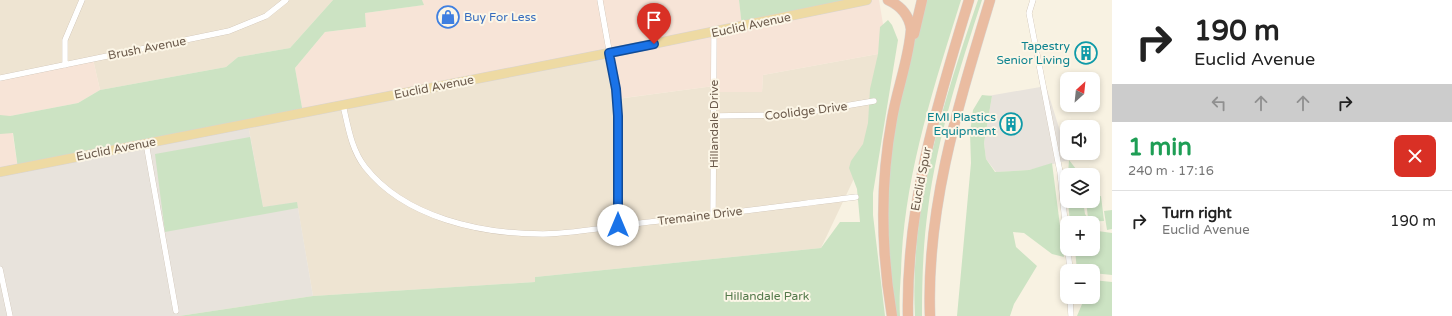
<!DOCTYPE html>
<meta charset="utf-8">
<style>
body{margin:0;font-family:"Varela Round",sans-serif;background:#f2f2f2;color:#222;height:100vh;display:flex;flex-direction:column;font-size:15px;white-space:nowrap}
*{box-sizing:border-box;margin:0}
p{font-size:13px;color:#767676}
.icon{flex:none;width:22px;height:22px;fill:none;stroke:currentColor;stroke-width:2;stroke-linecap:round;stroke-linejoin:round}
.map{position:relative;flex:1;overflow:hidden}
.panel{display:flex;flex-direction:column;background:#fff;width:340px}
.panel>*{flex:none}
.hud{background:#fff;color:#222;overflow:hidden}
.needle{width:26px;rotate:27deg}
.controls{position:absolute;left:1060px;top:72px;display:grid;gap:8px}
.controls a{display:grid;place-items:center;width:40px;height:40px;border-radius:8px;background:#fff;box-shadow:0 2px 6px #0003;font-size:20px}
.pin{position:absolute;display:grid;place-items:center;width:34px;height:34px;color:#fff;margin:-41px -17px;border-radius:50% 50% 50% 0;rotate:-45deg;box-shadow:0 0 4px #0007}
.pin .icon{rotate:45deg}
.me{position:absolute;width:44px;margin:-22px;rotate:0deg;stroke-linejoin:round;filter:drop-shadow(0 0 3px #0008)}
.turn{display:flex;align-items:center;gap:14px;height:84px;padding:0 16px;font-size:18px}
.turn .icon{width:52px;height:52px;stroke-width:2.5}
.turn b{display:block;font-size:28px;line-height:34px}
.lanes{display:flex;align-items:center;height:38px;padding:0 16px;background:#0003;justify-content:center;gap:20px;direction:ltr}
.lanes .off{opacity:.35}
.round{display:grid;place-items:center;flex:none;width:42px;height:42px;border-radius:8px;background:#f2f2f2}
.head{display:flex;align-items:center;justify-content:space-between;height:68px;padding:0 16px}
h1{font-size:24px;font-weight:700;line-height:30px;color:#1e9e55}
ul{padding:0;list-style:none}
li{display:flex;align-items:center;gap:12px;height:60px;padding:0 16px;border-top:1px solid #e0e0e0}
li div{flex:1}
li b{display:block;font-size:15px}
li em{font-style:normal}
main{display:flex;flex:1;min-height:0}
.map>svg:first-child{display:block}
</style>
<main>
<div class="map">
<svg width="1112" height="316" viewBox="0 0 1112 316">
<rect width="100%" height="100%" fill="#f8f2e2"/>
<path fill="#eee4d2" d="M0,0H333L290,48L238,57L226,67L100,90L93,59L0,78Z
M609,53L617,99L714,86L762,92L763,75L878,54L869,147L821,248L535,277V282L313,296L297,203L263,207L248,124Z"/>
<path fill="#f7e4d7" d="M422,0H739L742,26L867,0H879L883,24L878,54L763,75L762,92H714V86L616,99L609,54L303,113L295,68L325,32L366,27L365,13L423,5Z
M93,59L100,90L78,103L10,116L18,169L0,172V78Z"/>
<path fill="#e8e3dc" d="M1046,86L1069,160L1029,170L996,172L986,159L984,143L992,96H988Z
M248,124L263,207L297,202L313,296L179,316H0V172Z"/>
<path fill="#cce3c3" d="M333,0H422L424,5L365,13L366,27L325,32L295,68L303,113L18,169L13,133L0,134V115L10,116L78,103L100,90L226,67L238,57L290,48Z
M739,0H867L742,27Z
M925,0H961C933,89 903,180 901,273C900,287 899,302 900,316H896C890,268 885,221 889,173C893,115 909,56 925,0Z
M978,0H982C960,68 937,138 928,209C923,245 922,280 922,316H915C909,208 944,100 978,0Z
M888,20L892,25L898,40L873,193V215L885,316H179L313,296L535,282V277L821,248L840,222H860L857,189L849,168L851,161L863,144L868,123L870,89L878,54L880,27Z
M982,95L992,96L984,143L986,159L995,172L1029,170L1052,163L1064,257L1052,254L1024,233L1013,232L1016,247L1037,266L1014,304L1010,316H957L971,163L970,133L973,110Z
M250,137L263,207L297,202L298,208L165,232L155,154Z
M1069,160L1076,169L1077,175H1068Z
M1101,196L1104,221L1070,223L1068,201H1083L1085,214L1088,218L1086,201H1093V197Z
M1112,210V229L1107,230L1104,211Z
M1093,224L1098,231L1112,233V275L1093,273V271H1077L1075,249H1093Z
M1093,280L1112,282V316H1077L1085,297H1093Z"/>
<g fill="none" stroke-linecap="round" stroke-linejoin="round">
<g stroke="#c7baab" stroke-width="6">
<path id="street" d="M600,0L616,89L618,116V225
M1033,0L1029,13L1060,172L1067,242
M65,65V40L82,0
M0,78L229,31L266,16L286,0
M343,105C348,126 351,149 365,167C405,218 481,234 543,234C581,233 620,225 658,221C724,214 790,205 856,197
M714,116L792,115L874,101
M146,143L176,311
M713,215L714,32
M1068,249L1070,271
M0,269L10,316
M1070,297L1071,316"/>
</g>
<g stroke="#d9d4d0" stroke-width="10">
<path id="primary" d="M0,172L609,53L867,0"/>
</g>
<g stroke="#d9d4d0" stroke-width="11">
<path id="highway" d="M888,0C901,6 909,15 911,29C909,59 897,89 892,119C880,184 881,250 892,316
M914,34L922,0
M908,316C906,206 937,104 969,0
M930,316C926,207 959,103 990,0"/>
</g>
<use href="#street" stroke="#fff" stroke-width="5.5"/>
<use href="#primary" stroke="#eedaa3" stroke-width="9"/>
<use href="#highway" stroke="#eabca1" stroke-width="10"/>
</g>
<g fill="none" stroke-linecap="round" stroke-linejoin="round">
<g stroke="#114b97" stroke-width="10">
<path id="route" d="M618,225V116L616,89L609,53L654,44"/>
</g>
<use href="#route" stroke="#1a73e8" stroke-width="7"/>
</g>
<defs>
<g id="shop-ring" transform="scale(1.15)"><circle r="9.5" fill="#fcf6e7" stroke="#3f7fe0" stroke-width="1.5"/><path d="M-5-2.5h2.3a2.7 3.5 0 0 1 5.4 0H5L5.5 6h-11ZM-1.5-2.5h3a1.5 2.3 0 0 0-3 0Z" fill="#3f7fe0"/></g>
<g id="building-ring" transform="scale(1.15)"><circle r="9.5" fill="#fcf6e7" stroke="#0f9aa8" stroke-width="1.5"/><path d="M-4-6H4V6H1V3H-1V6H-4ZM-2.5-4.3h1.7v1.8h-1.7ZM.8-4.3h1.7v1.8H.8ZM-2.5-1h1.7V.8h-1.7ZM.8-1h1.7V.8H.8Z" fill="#0f9aa8"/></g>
</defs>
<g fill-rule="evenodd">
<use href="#shop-ring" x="448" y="17"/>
<use href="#building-ring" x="1086" y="53"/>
<use href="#building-ring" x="1011" y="124"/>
</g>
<g text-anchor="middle" stroke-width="4" stroke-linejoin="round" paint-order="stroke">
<g font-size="12" fill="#366cbe" stroke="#fcf6e7" text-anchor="start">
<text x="464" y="21">Buy For Less</text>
</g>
<g font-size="12" fill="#6c5b4c" stroke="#fcf6e7">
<text transform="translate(751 25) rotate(-12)" y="4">Euclid Avenue</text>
<text transform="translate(147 48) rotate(-11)" y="4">Brush Avenue</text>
<text transform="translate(434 87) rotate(-11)" y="4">Euclid Avenue</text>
<text transform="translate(806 111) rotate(-7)" y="4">Coolidge Drive</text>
<text transform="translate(714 124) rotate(-90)" y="4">Hillandale Drive</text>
<text transform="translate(116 149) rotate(-11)" y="4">Euclid Avenue</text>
<text transform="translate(921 179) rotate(-79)" y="4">Euclid Spur</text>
<text transform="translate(700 216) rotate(-7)" y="4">Tremaine Drive</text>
</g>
<g font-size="12" fill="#0d838f" stroke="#fcf6e7" text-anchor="end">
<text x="1070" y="50">Tapestry<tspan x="1070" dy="14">Senior Living</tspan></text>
<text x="996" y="121">EMI Plastics<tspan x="996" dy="14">Equipment</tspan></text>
</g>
<g font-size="12" fill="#557a4c" stroke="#fcf6e7">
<text x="767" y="300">Hillandale Park</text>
</g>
</g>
</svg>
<div class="controls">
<a><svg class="needle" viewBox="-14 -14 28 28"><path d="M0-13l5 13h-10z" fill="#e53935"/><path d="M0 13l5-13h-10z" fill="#767676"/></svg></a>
<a><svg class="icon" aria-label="sound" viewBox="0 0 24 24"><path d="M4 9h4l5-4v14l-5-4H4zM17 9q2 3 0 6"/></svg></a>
<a><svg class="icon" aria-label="layers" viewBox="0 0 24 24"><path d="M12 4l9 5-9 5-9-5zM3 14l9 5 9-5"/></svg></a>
<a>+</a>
<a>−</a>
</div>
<div class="pin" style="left:654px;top:44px;background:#d93025"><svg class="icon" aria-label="arrive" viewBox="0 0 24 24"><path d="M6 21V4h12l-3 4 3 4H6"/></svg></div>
<svg class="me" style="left:618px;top:225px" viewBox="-20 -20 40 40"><circle r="19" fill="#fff"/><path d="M0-13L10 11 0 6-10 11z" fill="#1a73e8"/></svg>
</div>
<section class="panel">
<div class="hud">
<div class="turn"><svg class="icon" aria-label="right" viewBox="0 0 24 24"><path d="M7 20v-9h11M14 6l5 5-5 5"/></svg><div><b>190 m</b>Euclid Avenue</div></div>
<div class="lanes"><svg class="icon off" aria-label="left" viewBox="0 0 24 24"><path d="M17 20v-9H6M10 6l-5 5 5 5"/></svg><svg class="icon off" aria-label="ahead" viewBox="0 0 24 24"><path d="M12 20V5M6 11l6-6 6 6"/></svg><svg class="icon off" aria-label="ahead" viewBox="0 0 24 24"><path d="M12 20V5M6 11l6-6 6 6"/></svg><svg class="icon" aria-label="right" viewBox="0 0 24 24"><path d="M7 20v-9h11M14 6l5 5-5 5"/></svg></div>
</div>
<div class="head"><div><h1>1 min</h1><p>240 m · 17:16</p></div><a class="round" style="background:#d93025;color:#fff"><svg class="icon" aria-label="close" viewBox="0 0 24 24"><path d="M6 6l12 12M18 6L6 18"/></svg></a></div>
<ul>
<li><svg class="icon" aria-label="right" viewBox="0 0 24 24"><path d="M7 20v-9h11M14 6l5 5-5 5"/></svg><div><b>Turn right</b><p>Euclid Avenue</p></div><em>190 m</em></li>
</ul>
</section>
</main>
